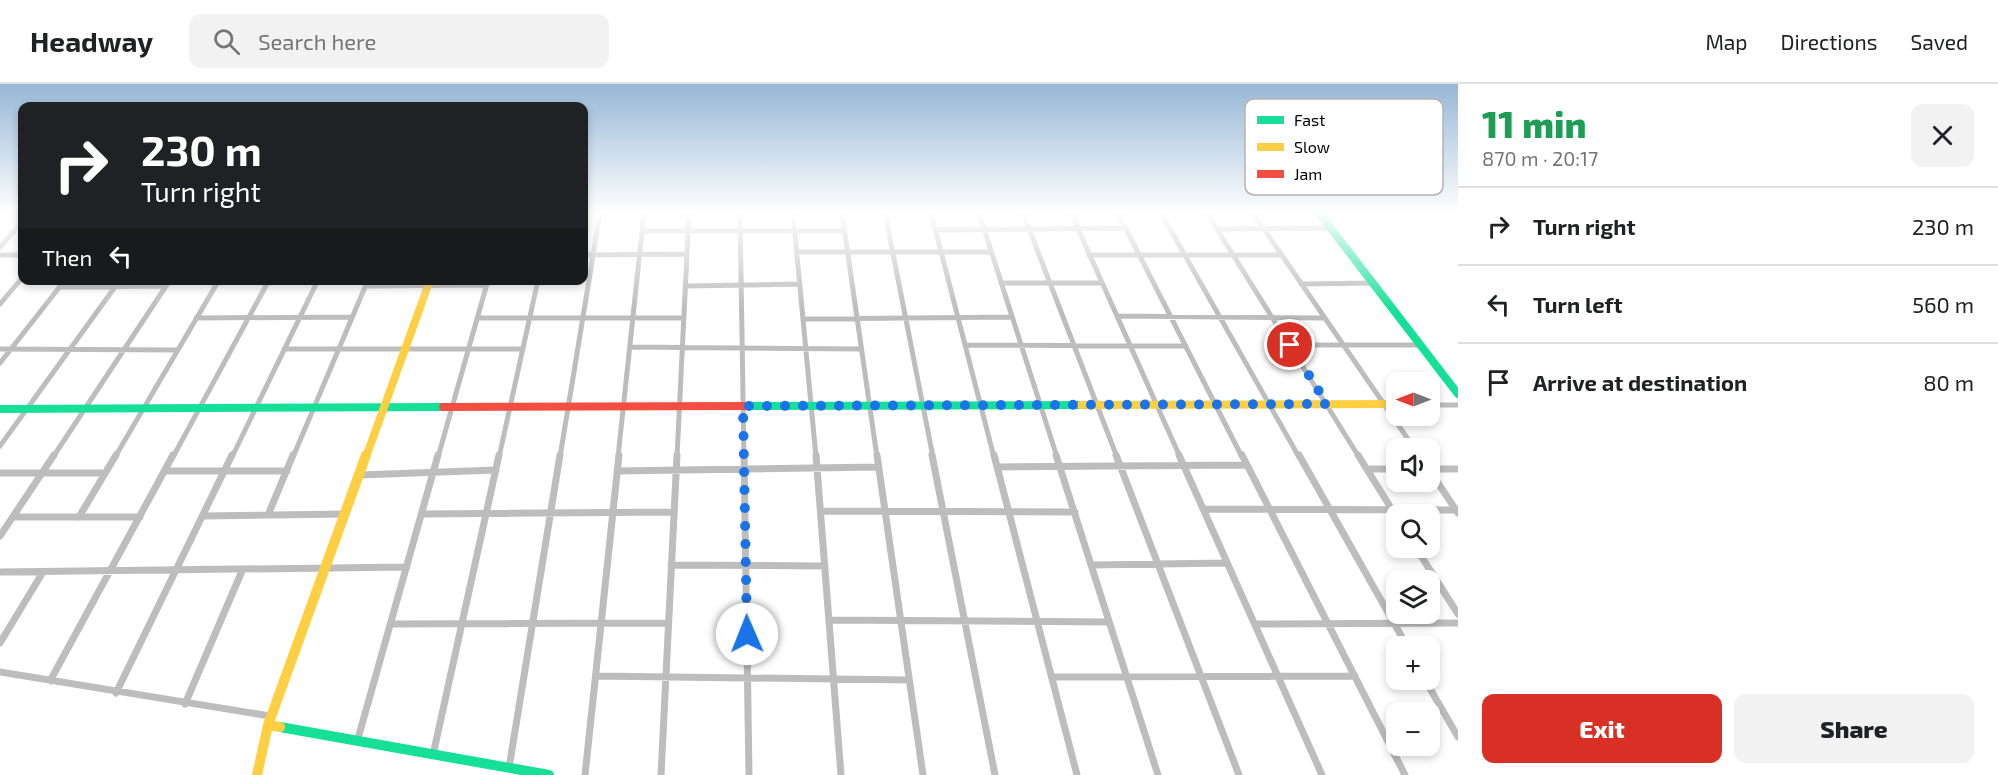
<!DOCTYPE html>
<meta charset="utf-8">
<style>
body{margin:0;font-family:"Exo 2",sans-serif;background:#f2f2f2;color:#202124;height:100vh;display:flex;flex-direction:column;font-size:22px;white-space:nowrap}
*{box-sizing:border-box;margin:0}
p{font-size:20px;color:#757577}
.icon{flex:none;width:33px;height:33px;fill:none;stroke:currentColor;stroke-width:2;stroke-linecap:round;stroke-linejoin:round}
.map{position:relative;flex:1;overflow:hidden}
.details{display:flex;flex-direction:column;background:#fff;width:540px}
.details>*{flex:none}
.banner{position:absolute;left:18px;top:18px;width:570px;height:183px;border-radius:12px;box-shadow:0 3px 9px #0003;background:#202124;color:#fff;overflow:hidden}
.needle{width:39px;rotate:270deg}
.tools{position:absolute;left:1386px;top:288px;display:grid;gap:12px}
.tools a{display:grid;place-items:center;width:54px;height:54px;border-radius:12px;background:#fff;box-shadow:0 3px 9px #0003;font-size:30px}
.pin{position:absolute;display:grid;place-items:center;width:51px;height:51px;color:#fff;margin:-26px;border:3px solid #fff;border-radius:50%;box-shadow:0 2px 6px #0007}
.me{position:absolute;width:66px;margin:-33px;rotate:359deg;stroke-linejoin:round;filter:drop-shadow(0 0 4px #0008)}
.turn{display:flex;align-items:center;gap:21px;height:126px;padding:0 24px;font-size:27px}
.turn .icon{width:78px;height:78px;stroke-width:2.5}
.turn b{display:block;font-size:42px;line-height:51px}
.then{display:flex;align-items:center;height:57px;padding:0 24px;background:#0003;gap:12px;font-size:22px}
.round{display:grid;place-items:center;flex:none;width:63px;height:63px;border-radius:12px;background:#f2f2f2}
.overview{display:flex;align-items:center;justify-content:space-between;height:102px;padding:0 24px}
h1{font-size:36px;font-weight:800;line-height:45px;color:#1e9e55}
.button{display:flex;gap:12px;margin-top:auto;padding:12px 24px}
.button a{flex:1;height:69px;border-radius:12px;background:#d93025;color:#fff;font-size:24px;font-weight:800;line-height:69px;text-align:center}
.button a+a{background:#f2f2f2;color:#202124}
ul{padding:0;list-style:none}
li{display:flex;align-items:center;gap:18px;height:78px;padding:0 24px;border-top:2px solid #e0e0e0}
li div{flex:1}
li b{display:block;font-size:22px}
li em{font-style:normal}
header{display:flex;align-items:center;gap:36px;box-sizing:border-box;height:84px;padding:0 30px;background:#fff;border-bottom:2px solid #e0e0e0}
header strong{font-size:28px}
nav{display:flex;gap:33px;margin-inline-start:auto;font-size:21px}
.search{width:420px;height:54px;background:#f2f2f2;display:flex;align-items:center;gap:15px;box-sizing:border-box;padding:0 21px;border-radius:12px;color:#757577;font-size:22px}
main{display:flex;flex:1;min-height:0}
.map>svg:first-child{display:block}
</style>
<header>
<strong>Headway</strong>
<div class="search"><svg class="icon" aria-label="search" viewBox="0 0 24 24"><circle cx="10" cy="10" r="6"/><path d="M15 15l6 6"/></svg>Search here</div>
<nav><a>Map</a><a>Directions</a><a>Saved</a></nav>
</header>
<main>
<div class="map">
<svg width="1458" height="691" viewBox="0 0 1458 691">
<rect width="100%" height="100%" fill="#fff"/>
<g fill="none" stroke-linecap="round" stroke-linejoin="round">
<path stroke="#bdbdbd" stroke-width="5" d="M740,129L744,373
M793,129L816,373
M842,129L877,373
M885,129L933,373
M931,129L994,373
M979,129L1057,373
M1023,129L1117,373
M1071,129L1180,373
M1118,129L1242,373
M1161,129L1299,373
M1207,129L1359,373
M1253,129L1414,364
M1217,145L1331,144
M935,146L1125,144
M642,147H845
M0,163L22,138
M797,168H991
M0,171H22
M584,171L687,170
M1089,171H1282
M1001,199H1102
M1301,200L1373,199
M366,202L487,201
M685,202L800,200
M61,203L166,202
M0,220L22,194
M1117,232L1324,234
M196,234L352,233
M478,234H683
M804,235L1012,233
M965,261L1186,262
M1290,261H1420
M630,263L861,265
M0,265L177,266
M284,265H523
M0,279L65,196
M1430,321H1458
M0,362L120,196
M53,373L170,196
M115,373L219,196
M173,373L269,196
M232,373L318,196
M293,373L368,196
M438,373L488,196
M499,373L538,196
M560,373L600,129
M618,373L644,129
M677,373L689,129"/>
<path stroke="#bdbdbd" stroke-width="7" d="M744,371L749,691
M816,371L841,691
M877,371L923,691
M932,371L995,691
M994,371L1077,691
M1056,371L1158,691
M1116,371L1239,691
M1179,371L1322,691
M1242,371L1405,691
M1299,371L1407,562
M1358,371L1396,432
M997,383L1246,381
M1367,385H1396
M1430,385H1458
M165,387H287
M617,387L878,383
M1430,387L1458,429
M0,389H105
M360,391L496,386
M1203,425L1456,426
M821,427L1075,428
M422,430L674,428
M268,431L293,371
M204,432L346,430
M13,433H140
M79,433L116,371
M0,452L54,371
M1416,464L1458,530
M671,481L825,482
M1091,481L1227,479
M0,488L407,483
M829,536L1109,538
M391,540L668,539
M1255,540L1458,539
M0,559L43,488
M0,588L270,632
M596,592L909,596
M1052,593L1355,592
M1425,596L1458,653
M50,597L173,371
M116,609L232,371
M185,620L242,487
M357,658L438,371
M433,671L499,371
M509,684L560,371
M585,691L619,371
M661,691L677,371"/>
<path stroke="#16e098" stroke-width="8" d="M1319,129L1458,310
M747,322L1081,321
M0,325L443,323"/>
<path stroke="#16e098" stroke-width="10" d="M280,643L549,691"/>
<path stroke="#ffcf43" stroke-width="8" d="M1081,321L1396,320
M366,373L430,196"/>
<path stroke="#ffcf43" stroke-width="10" d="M280,643L268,641L366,371
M257,691L268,641"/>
<path stroke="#f24e42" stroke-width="8" d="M443,323L747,322"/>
</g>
<linearGradient id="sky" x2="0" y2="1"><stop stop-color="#96b7d6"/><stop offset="0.57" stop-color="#fff"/><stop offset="1" stop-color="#fff" stop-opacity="0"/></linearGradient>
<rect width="1458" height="226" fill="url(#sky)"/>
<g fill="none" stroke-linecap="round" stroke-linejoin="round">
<path stroke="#1a73e8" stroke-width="10" stroke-dasharray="0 18" d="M747,550L743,322L1327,320L1290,261"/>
</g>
<rect x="1245" y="15" width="198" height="96" rx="9" fill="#fff" stroke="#b2b2b2" stroke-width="1.5"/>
<rect x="1257" y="32" width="27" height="8" fill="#16e098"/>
<rect x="1257" y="59" width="27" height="8" fill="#ffcf43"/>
<rect x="1257" y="86" width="27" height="8" fill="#f24e42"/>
<g font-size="16" fill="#000">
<text x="1294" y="42">Fast</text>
<text x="1294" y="69">Slow</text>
<text x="1294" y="96">Jam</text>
</g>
</svg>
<div class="tools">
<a><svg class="needle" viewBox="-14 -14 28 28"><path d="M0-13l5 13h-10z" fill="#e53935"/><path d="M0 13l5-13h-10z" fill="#757577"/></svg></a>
<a><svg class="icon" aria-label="sound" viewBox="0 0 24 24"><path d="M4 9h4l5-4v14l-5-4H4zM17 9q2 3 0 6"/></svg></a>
<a><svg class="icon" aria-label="search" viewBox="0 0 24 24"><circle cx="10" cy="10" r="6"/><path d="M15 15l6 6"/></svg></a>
<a><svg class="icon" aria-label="layers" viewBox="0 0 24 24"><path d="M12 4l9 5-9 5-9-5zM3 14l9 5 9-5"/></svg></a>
<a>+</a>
<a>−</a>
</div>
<div class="pin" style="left:1290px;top:261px;background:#d93025"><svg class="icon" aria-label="arrive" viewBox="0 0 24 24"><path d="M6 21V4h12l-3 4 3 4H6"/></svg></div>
<svg class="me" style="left:747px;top:550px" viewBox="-20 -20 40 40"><circle r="19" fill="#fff"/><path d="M0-13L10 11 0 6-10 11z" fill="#1a73e8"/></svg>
<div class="banner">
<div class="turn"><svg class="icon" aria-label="right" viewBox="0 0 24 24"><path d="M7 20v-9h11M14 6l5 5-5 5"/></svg><div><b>230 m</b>Turn right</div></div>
<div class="then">Then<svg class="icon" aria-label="left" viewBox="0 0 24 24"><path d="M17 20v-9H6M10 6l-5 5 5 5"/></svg></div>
</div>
</div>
<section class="details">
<div class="overview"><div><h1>11 min</h1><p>870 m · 20:17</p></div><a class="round"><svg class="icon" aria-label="close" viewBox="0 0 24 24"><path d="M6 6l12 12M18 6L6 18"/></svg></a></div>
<ul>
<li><svg class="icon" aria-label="right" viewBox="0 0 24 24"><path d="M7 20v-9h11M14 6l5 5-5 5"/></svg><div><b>Turn right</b></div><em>230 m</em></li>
<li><svg class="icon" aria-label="left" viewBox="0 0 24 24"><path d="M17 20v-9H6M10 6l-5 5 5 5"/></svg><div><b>Turn left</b></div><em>560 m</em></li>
<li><svg class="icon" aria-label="arrive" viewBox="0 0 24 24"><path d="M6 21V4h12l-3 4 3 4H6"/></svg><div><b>Arrive at destination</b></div><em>80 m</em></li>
</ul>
<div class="button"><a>Exit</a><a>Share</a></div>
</section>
</main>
